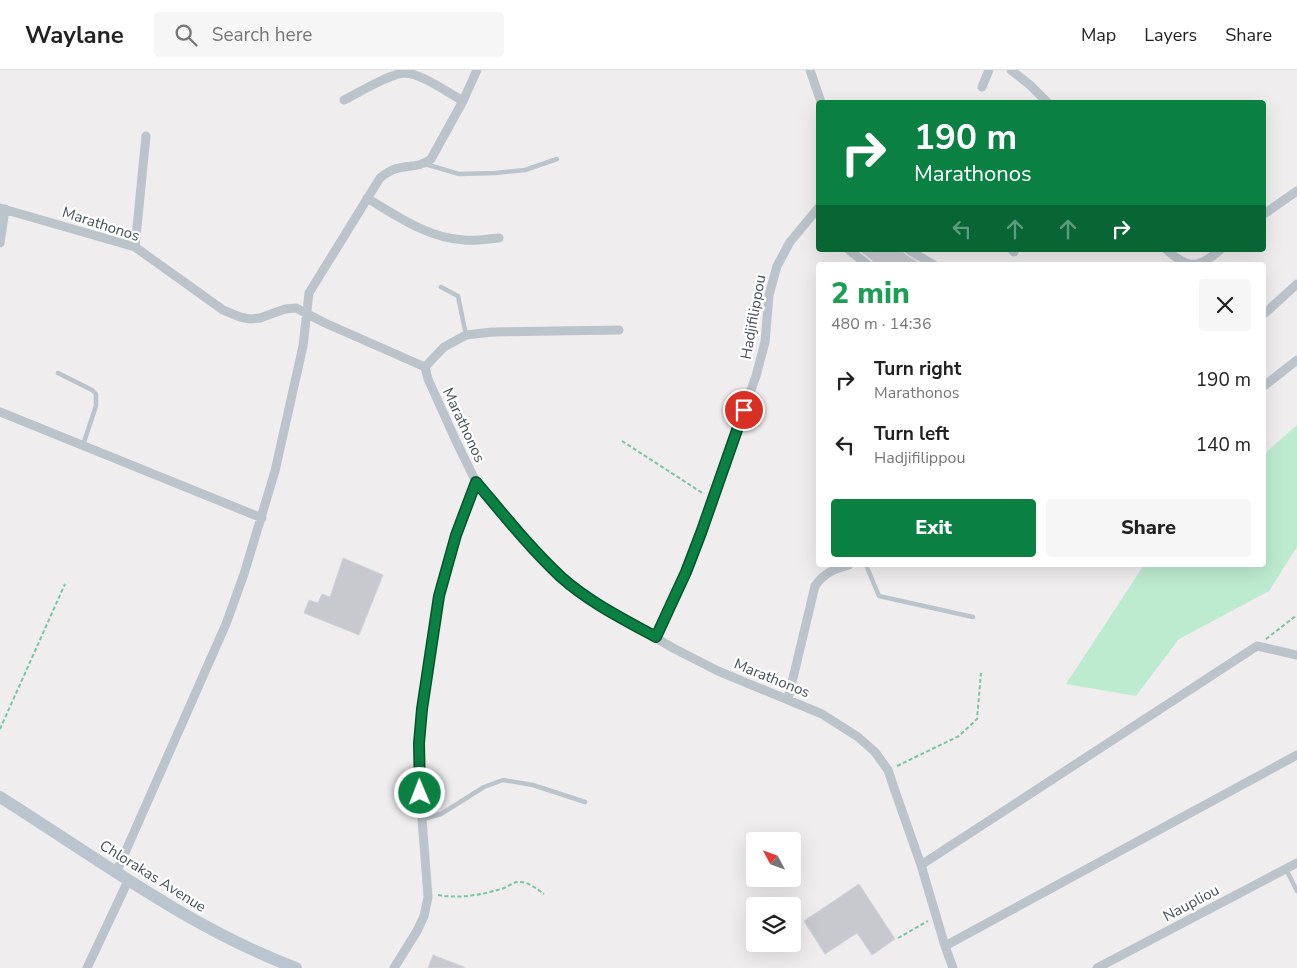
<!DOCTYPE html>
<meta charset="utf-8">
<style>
body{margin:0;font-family:"Nunito Sans",sans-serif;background:#f6f6f6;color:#222;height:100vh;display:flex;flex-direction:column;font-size:19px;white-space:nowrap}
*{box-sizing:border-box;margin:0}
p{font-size:16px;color:#767676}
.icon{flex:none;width:28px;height:28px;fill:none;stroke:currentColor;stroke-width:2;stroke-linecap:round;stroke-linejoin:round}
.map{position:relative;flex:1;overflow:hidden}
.panel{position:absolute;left:816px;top:192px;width:450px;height:305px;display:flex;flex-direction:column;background:#fff;border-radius:5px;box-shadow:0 5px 20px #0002}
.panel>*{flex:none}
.top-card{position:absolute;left:816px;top:30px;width:450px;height:152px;border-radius:5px;box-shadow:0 5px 20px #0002;background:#0b8043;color:#fff;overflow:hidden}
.needle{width:32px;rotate:311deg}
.fabs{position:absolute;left:746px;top:762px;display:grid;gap:10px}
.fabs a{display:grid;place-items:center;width:55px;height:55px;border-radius:5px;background:#fff;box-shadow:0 5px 20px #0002;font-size:25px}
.pin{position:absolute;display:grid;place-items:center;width:42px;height:42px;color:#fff;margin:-21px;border:2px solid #fff;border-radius:50%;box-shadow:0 1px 5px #0007}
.me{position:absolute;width:55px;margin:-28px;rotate:359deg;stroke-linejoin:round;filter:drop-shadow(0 0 4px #0008)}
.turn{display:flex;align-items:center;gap:18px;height:105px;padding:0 15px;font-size:22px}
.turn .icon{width:65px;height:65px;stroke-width:2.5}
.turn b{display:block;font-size:35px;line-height:42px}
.lanes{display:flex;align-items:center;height:48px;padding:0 15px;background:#0003;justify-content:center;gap:25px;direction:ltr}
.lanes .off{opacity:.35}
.round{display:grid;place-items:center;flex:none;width:52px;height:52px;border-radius:5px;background:#f6f6f6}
.head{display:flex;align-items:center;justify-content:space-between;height:85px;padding:0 15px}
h1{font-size:30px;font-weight:800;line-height:38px;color:#1e9e55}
.cta{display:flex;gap:10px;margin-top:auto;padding:10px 15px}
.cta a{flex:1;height:58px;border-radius:5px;background:#0b8043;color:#fff;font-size:20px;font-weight:800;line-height:58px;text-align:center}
.cta a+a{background:#f6f6f6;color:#222}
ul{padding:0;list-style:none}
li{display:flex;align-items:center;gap:15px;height:65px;padding:0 15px}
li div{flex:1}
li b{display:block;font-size:19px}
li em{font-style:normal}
header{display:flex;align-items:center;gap:30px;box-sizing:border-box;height:70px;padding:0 25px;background:#fff;border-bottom:1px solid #e0e0e0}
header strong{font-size:24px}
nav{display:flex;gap:28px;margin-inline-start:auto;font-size:18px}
.search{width:350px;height:45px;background:#f6f6f6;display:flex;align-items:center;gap:12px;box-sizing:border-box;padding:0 18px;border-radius:5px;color:#767676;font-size:19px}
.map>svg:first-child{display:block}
</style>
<header>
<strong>Waylane</strong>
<div class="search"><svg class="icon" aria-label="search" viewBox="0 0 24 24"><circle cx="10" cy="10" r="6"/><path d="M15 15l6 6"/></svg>Search here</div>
<nav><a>Map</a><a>Layers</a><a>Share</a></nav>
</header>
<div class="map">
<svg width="1297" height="898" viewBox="0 0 1297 898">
<rect width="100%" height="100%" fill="#efeded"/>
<path fill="#bdebd0" d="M1297,355V477L1269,521L1179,569L1136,626L1066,614L1144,495H1264V384Z"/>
<path fill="#c7c9cf" stroke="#d1d3d8" d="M859,180H901L906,185L922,195H874L872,190Z
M343,488L383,505L359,565L304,543L309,530L318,533L322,524L330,527Z
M859,814L895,869L872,885L857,863L825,884L804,851Z
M433,885L464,897V898H428Z"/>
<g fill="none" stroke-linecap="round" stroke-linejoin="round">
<path stroke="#78c6a2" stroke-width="2" stroke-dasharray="4 2.5" stroke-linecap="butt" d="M622,371L704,424
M1266,569L1297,545
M0,659L65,514
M897,696L959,666L977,649L981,603
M438,825C459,829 480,825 501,819C507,818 512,812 519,812C527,811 537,819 544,824
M898,868L928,851"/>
<path stroke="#bcc4cb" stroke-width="4.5" d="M425,94L459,104L495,103L525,100L557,89
M441,217L458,226L466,265
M58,303L92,320L96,324V336L83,375
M866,495L879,526L973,547
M423,749L441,744L484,717L503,710L533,715L585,732
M1286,799L1297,821"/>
<path stroke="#bcc4cb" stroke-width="9" d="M810,0L821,32
M1011,0L1030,15L1047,32
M982,17L989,0
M344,30C358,23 389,4 404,3C421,3 447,22 463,31
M367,128C397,146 428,168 464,170C475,171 487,169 499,168
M0,138L135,177L223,240L240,247L250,249L260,248L285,239L296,238L325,253L425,297L428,309L456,371L476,412L513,455L562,508L600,535L673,578L718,601L822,644L858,667L875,682L888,700L894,718L921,795L945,876L953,898
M1264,144L1297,121
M0,173L5,139
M135,177L146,66
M849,180L868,195
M909,180L934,195
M1012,180L1014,182
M1167,180C1188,199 1198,199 1220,180
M1264,244L1297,214
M425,297L444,277L466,265L492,262L619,260
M1264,316L1297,290
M0,342L262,448
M655,567L686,502L701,463L756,306L765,272L769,225L777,196L790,172L819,137
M788,629L815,516C824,503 834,499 849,495
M921,795L1257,576L1297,585
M116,803L226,554L244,504L275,401L303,276L309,223L380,108C385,104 389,101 395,99C407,95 420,98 431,89L463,31L477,0
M945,876L1297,685
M87,898L128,811
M394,898L417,861L424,846L428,827L420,723L419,673L422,639L439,526L444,505L476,412
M1097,898L1297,793"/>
<path stroke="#bbc5d0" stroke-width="12" d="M0,727C97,788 188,857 296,898"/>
</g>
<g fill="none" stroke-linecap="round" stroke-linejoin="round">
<g stroke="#07532c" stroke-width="12">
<path id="route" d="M420,723L419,673L422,639L439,526L456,465L476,412C503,444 530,478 561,507C589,532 623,549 656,567L686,502L701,463L744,340"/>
</g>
<use href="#route" stroke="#0b8043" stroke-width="9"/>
</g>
<g text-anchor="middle" stroke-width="4.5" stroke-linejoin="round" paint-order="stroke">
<g font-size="15" fill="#465059" stroke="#fff">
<text transform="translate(101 154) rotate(18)" y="5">Marathonos</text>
<text transform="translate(753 247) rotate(-80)" y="5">Hadjifilippou</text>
<text transform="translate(464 355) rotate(65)" y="5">Marathonos</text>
<text transform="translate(772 608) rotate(22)" y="5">Marathonos</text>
<text transform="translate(153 806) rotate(32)" y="5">Chlorakas Avenue</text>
<text transform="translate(1191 833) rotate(-28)" y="5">Naupliou</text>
</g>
</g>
</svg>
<div class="fabs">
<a><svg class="needle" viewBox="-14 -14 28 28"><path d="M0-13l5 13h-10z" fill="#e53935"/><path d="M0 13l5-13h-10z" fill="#767676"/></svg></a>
<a><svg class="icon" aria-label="layers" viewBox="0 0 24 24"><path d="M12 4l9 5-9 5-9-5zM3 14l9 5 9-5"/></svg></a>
</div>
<div class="pin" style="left:744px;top:340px;background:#d93025"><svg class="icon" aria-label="arrive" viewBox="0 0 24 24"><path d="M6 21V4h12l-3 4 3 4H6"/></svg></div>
<svg class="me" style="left:420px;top:723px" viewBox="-20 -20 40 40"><circle r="17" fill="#0b8043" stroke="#fff" stroke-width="3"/><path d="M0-11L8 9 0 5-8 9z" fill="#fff"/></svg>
<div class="top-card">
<div class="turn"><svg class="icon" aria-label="right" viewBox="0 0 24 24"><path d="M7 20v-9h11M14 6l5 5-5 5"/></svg><div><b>190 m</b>Marathonos</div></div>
<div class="lanes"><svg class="icon off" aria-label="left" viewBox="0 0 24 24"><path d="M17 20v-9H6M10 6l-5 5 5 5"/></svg><svg class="icon off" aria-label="ahead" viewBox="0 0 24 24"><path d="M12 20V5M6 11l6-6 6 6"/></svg><svg class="icon off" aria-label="ahead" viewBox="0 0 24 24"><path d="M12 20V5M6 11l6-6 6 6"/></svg><svg class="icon" aria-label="right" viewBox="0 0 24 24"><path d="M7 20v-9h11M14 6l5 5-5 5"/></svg></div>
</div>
<section class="panel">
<div class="head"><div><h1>2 min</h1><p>480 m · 14:36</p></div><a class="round"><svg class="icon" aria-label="close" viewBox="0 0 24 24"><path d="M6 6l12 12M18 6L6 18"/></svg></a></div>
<ul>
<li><svg class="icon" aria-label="right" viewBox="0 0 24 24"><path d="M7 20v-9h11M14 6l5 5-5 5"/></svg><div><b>Turn right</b><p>Marathonos</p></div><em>190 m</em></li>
<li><svg class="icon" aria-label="left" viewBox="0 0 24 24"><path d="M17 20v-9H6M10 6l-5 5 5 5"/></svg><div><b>Turn left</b><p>Hadjifilippou</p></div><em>140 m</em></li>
</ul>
<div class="cta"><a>Exit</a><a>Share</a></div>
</section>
</div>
